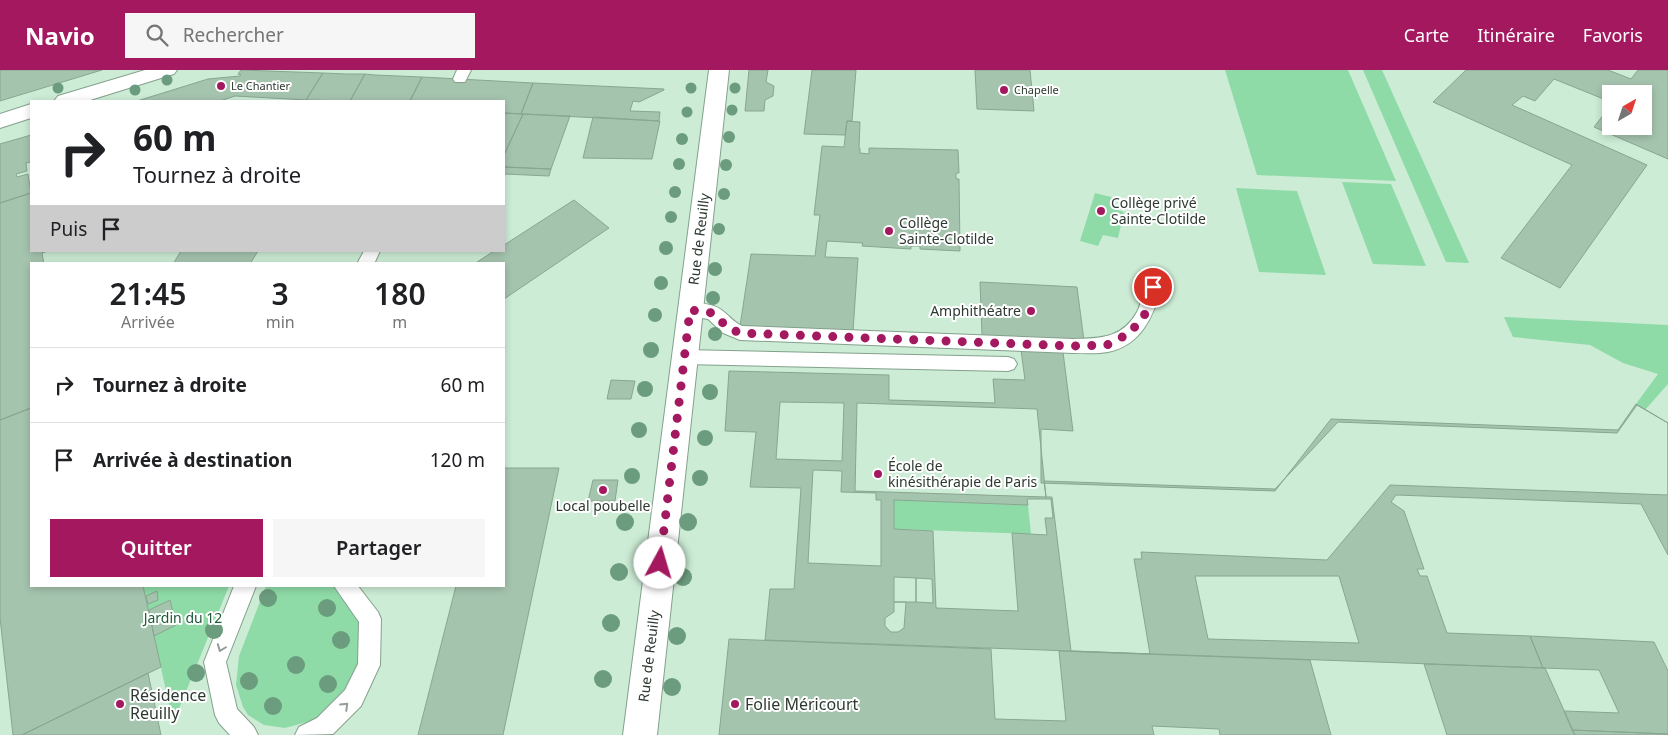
<!DOCTYPE html>
<html lang="fr">
<meta charset="utf-8">
<style>
body{margin:0;font-family:"Noto Sans",sans-serif;background:#f6f6f6;color:#202124;height:100vh;display:flex;flex-direction:column;font-size:19px;white-space:nowrap}
*{box-sizing:border-box;margin:0}
p{font-size:16px;color:#757577}
.icon{flex:none;width:28px;height:28px;fill:none;stroke:currentColor;stroke-width:2;stroke-linecap:round;stroke-linejoin:round}
.map{position:relative;flex:1;overflow:hidden}
.drawer{position:absolute;left:30px;top:192px;width:475px;height:325px;display:flex;flex-direction:column;background:#fff;border-radius:0px;box-shadow:0 2px 8px #0003}
.drawer>*{flex:none}
.top-card{position:absolute;left:30px;top:30px;width:475px;height:152px;border-radius:0px;box-shadow:0 2px 8px #0003;background:#fff;color:#202124;overflow:hidden}
.needle{width:32px;rotate:39deg}
.controls{position:absolute;left:1602px;top:15px;display:grid;gap:10px}
.controls a{display:grid;place-items:center;width:50px;height:50px;border-radius:0px;background:#fff;box-shadow:0 2px 8px #0003;font-size:25px}
.pin{position:absolute;display:grid;place-items:center;width:42px;height:42px;color:#fff;margin:-21px;border:2px solid #fff;border-radius:50%;box-shadow:0 1px 5px #0007}
.me{position:absolute;width:55px;margin:-28px;rotate:6deg;stroke-linejoin:round;filter:drop-shadow(0 0 4px #0008)}
.turn{display:flex;align-items:center;gap:18px;height:105px;padding:0 20px;font-size:22px}
.turn .icon{width:65px;height:65px;stroke-width:2.5}
.turn b{display:block;font-size:35px;line-height:42px}
.then{display:flex;align-items:center;height:48px;padding:0 20px;background:#0003;gap:10px;font-size:19px}
.eta{display:flex;justify-content:space-evenly;align-items:center;height:85px;text-align:center}
.eta b{font-size:30px;font-weight:600;line-height:35px}
.action{display:flex;gap:10px;margin-top:auto;padding:10px 20px}
.action a{flex:1;height:58px;border-radius:0px;background:#a3185f;color:#fff;font-size:20px;font-weight:600;line-height:58px;text-align:center}
.action a+a{background:#f6f6f6;color:#202124}
ul{padding:0;list-style:none}
li{display:flex;align-items:center;gap:15px;height:75px;padding:0 20px;border-top:1px solid #e0e0e0}
li div{flex:1}
li b{display:block;font-size:19px}
li em{font-style:normal}
header{display:flex;align-items:center;gap:30px;box-sizing:border-box;height:70px;padding:0 25px;background:#a3185f;color:#fff}
header strong{font-size:24px}
nav{display:flex;gap:28px;margin-inline-start:auto;font-size:18px}
.search{width:350px;height:45px;background:#f6f6f6;display:flex;align-items:center;gap:12px;box-sizing:border-box;padding:0 18px;border-radius:0px;color:#757577;font-size:19px}
.map>svg:first-child{display:block}
</style>
<header>
<strong>Navio</strong>
<div class="search"><svg class="icon" aria-label="search" viewBox="0 0 24 24"><circle cx="10" cy="10" r="6"/><path d="M15 15l6 6"/></svg>Rechercher</div>
<nav><a>Carte</a><a>Itinéraire</a><a>Favoris</a></nav>
</header>
<div class="map">
<svg width="1668" height="665" viewBox="0 0 1668 665">
<rect width="100%" height="100%" fill="#ccecd5"/>
<path fill="#8edba7" d="M1225,0H1348L1396,111L1257,105Z
M1363,0H1382L1469,193L1446,192Z
M1342,112L1391,114L1426,196L1373,194Z
M1236,118L1297,121L1326,205L1259,202Z
M1095,123L1115,128L1111,138L1124,142L1118,168L1103,165L1098,176L1080,171Z
M1504,247L1668,255V314L1645,340L1636,334L1658,304L1623,293L1590,275L1513,267Z
M894,430L1028,435L1031,464L894,459Z
M143,516H229L176,646L172,648Z
M266,516H333L359,548L363,582L349,621L314,650L285,658L264,655L248,645L243,637L236,615L239,586Z"/>
<path fill="#a5c4ae" stroke="#88a691" fill-rule="evenodd" d="M0,0H102L0,31Z
M241,0L323,3L306,30L235,26L220,31H137L208,9L240,6L241,5L238,4Z
M749,0H768L766,12L774,16L773,26L765,30L764,41H745Z
M812,0H856L852,51H847L845,65L804,64Z
M975,0H1030L1034,41L977,39Z
M1466,0H1608L1631,9L1638,0H1668V89L1594,57L1611,35V56H1644V24H1611V32L1554,9L1535,31L1523,26L1512,35L1647,95L1560,218L1501,188L1572,95L1433,32Z
M323,3L346,4H365L350,31L306,30Z
M365,4L375,5L422,7L410,31H350Z
M422,7L533,13L521,44L504,43V31H410Z
M533,13L664,19V20L639,32L633,31L630,41L660,42L659,51L521,44Z
M504,43L523,44L504,85Z
M523,44L570,46L551,99L504,97V85Z
M593,47L660,51L652,89L583,88Z
M847,51L860,52L859,78H860V83L869,84V78L958,80L959,103H956V109H959L960,181L920,179V176H911V179L862,176L863,173L827,171L825,187L858,188L853,261L740,256L751,184L815,186L820,145H814L822,76L844,77Z
M31,65V92L26,93L27,101L16,104L17,107L28,104L31,123L0,133V74Z
M504,97L551,99L549,106L504,104Z
M31,123V181H48L42,183L44,194H31V338L0,350V133Z
M574,130L609,158L504,229V194H474L494,181H504V175Z
M181,181H258L250,194H173Z
M980,212L1077,217L1084,271L982,265Z
M1021,280L1063,282L1073,361L1041,359V413L1275,421L1331,349L1618,360L1636,334L1668,353V485L1641,434L1396,425L1391,432L1404,441L1424,499H1417L1420,506H1427L1447,563L1530,566L1543,598L765,570L770,519H794L801,418L750,417L756,362L725,361L729,301L889,305V330L995,333L993,309L1025,310ZM780,332L844,333L842,391L776,389ZM813,400L842,401L841,422L876,423V430H881V496L808,493ZM1027,429H1051L1053,448H1045L1047,465L1012,463L1018,541L936,538L933,461L894,459V430L1028,435ZM1195,506H1339L1359,573L1208,569Z
M611,310L635,311L631,329H607Z
M857,333L1037,339L1046,427L855,421Z
M1637,335L1668,353V425L1390,415L1327,490L1141,482L1142,489H1134L1150,584L1071,581L1052,427H1046L1044,411L1275,419L1338,352L1617,363Z
M31,338V516H143L161,597L22,665H13L0,548V350Z
M504,398H559L503,665H418L456,516H504Z
M593,410H618L615,431H588Z
M894,507L916,508V532H894Z
M916,508L932,509L933,533L916,532Z
M157,521L158,530L148,534L146,526Z
M170,530L176,555L154,566L149,540Z
M894,532H906L904,558L898,562H891L885,556V548L894,542Z
M1530,566L1654,572L1668,601V664L1572,660L1564,641L1619,643L1599,600L1543,598Z
M729,569L991,579L995,649L1066,651L1059,581L1310,590L1331,665H1220L1219,659L1152,656L1154,665H719Z
M1424,594L1545,598L1575,665H1447Z
M148,603L161,665H22Z
M1572,660L1668,664V665H1575Z"/>
<g fill="none" stroke-linecap="round" stroke-linejoin="round">
<g stroke="#83a18c" stroke-width="2">
<path id="service" d="M457,0H471L465,12H455L453,9Z
M364,181H380L374,194H357Z
M1153,211L1159,212L1162,217C1153,246 1142,275 1108,282C1097,284 1084,283 1073,283L740,270L723,263L708,249L684,245L681,240L684,235C693,232 711,233 720,239C728,244 733,252 742,256L1073,269C1100,268 1122,269 1137,242C1142,233 1142,222 1147,212Z
M684,280L1008,287L1014,289L1017,294L1014,299L1008,301L684,294L678,292L675,287L678,282Z
M234,516H256L226,592L237,639L254,657L258,665H230L219,653L215,645L204,592Z
M334,516H358L378,542L381,549L380,595L361,636L333,664L295,665L299,657L317,648L345,620L358,594L359,552Z"/>
</g>
<g stroke="#83a18c" stroke-width="2">
<path id="minor" d="M145,0H177L174,4L87,31H54L58,26Z
M709,0H729L657,665H623Z
M31,34V48L0,58V44Z"/>
</g>
<use href="#service" fill="#fff" fill-rule="evenodd"/>
<use href="#minor" fill="#fff" fill-rule="evenodd"/>
</g>
<g fill="#6b9c7e">
<circle cx="167" cy="10" r="5.5"/>
<circle cx="58" cy="18" r="5.5"/>
<circle cx="691" cy="18" r="5.5"/>
<circle cx="735" cy="18" r="5.5"/>
<circle cx="135" cy="20" r="5.5"/>
<circle cx="732" cy="40" r="5.5"/>
<circle cx="687" cy="42" r="5.5"/>
<circle cx="729" cy="67" r="6"/>
<circle cx="682" cy="69" r="6"/>
<circle cx="679" cy="94" r="6"/>
<circle cx="726" cy="95" r="6"/>
<circle cx="675" cy="122" r="6"/>
<circle cx="724" cy="124" r="6"/>
<circle cx="671" cy="147" r="6"/>
<circle cx="719" cy="159" r="6"/>
<circle cx="666" cy="178" r="7"/>
<circle cx="715" cy="199" r="7"/>
<circle cx="661" cy="213" r="7"/>
<circle cx="713" cy="228" r="7"/>
<circle cx="655" cy="245" r="7"/>
<circle cx="715" cy="264" r="7"/>
<circle cx="651" cy="280" r="8"/>
<circle cx="645" cy="319" r="8"/>
<circle cx="710" cy="322" r="8"/>
<circle cx="639" cy="360" r="8"/>
<circle cx="705" cy="368" r="8"/>
<circle cx="632" cy="406" r="8"/>
<circle cx="700" cy="408" r="8"/>
<circle cx="625" cy="452" r="9"/>
<circle cx="688" cy="452" r="9"/>
<circle cx="619" cy="502" r="9"/>
<circle cx="683" cy="507" r="9"/>
<circle cx="268" cy="528" r="9"/>
<circle cx="327" cy="538" r="9"/>
<circle cx="611" cy="553" r="9"/>
<circle cx="214" cy="560" r="9"/>
<circle cx="677" cy="566" r="9"/>
<circle cx="341" cy="570" r="9"/>
<circle cx="296" cy="595" r="9"/>
<circle cx="196" cy="603" r="9"/>
<circle cx="603" cy="609" r="9"/>
<circle cx="249" cy="611" r="9"/>
<circle cx="328" cy="614" r="9"/>
<circle cx="672" cy="617" r="9"/>
<circle cx="273" cy="636" r="9"/>
</g>
<defs><path id="oneway-chevron" d="M-2-3.5L2.5 0L-2 3.5" fill="none" stroke-width="1.6" stroke-linecap="round" stroke-linejoin="round" transform="scale(1.25)"/></defs>
<g stroke="#969c98">
<use href="#oneway-chevron" transform="translate(221 578) rotate(111)"/>
<use href="#oneway-chevron" transform="translate(345 636) rotate(-44)"/>
</g>
<g fill="none" stroke-linecap="round" stroke-linejoin="round">
<path stroke="#a3185f" stroke-width="9" stroke-dasharray="0 16.2" d="M660,493L690,240L713,243L728,258L740,263L1073,276L1107,275L1130,263L1145,244L1153,217"/>
</g>
<g fill="#a3185f" stroke="#fff" stroke-width="2">
<circle cx="221" cy="16" r="5"/>
<circle cx="1004" cy="20" r="5"/>
<circle cx="1101" cy="141" r="5"/>
<circle cx="889" cy="161" r="5"/>
<circle cx="1031" cy="241" r="5"/>
<circle cx="878" cy="404" r="5"/>
<circle cx="603" cy="420" r="5"/>
<circle cx="120" cy="634" r="5"/>
<circle cx="735" cy="634" r="5"/>
</g>
<g text-anchor="middle" stroke-width="4" stroke-linejoin="round" paint-order="stroke">
<g font-size="11" fill="#2d3930" stroke="#fff" text-anchor="start">
<text x="231" y="20">Le Chantier</text>
<text x="1014" y="24">Chapelle</text>
</g>
<g font-size="14" fill="#2d3930" stroke="#fff" text-anchor="start">
<text x="1111" y="138">Collège privé<tspan x="1111" dy="16">Sainte-Clotilde</tspan></text>
<text x="899" y="158">Collège<tspan x="899" dy="16">Sainte-Clotilde</tspan></text>
<text x="1021" y="246" text-anchor="end">Amphithéatre</text>
<text x="888" y="401">École de<tspan x="888" dy="16">kinésithérapie de Paris</tspan></text>
<text x="603" y="441" text-anchor="middle">Local poubelle</text>
</g>
<g font-size="14" fill="#2d3930" stroke="#fff">
<text transform="translate(699 169) rotate(-83)" y="5">Rue de Reuilly</text>
<text transform="translate(649 586) rotate(-83)" y="5">Rue de Reuilly</text>
</g>
<g font-size="14" fill="#1c5b37" stroke="#fff">
<text x="183" y="553">Jardin du 12</text>
</g>
<g font-size="16" fill="#2d3930" stroke="#fff" text-anchor="start">
<text x="130" y="631">Résidence<tspan x="130" dy="18">Reuilly</tspan></text>
<text x="745" y="640">Folie Méricourt</text>
</g>
</g>
</svg>
<div class="controls">
<a><svg class="needle" viewBox="-14 -14 28 28"><path d="M0-13l5 13h-10z" fill="#e53935"/><path d="M0 13l5-13h-10z" fill="#757577"/></svg></a>
</div>
<div class="pin" style="left:1153px;top:217px;background:#d93025"><svg class="icon" aria-label="arrive" viewBox="0 0 24 24"><path d="M6 21V4h12l-3 4 3 4H6"/></svg></div>
<svg class="me" style="left:660px;top:493px" viewBox="-20 -20 40 40"><circle r="19" fill="#fff"/><path d="M0-13L10 11 0 6-10 11z" fill="#a3185f"/></svg>
<div class="top-card">
<div class="turn"><svg class="icon" aria-label="right" viewBox="0 0 24 24"><path d="M7 20v-9h11M14 6l5 5-5 5"/></svg><div><b>60 m</b>Tournez à droite</div></div>
<div class="then">Puis<svg class="icon" aria-label="arrive" viewBox="0 0 24 24"><path d="M6 21V4h12l-3 4 3 4H6"/></svg></div>
</div>
<section class="drawer">
<div class="eta">
<div><b>21:45</b><p>Arrivée</p></div>
<div><b>3</b><p>min</p></div>
<div><b>180</b><p>m</p></div>
</div>
<ul>
<li><svg class="icon" aria-label="right" viewBox="0 0 24 24"><path d="M7 20v-9h11M14 6l5 5-5 5"/></svg><div><b>Tournez à droite</b></div><em>60 m</em></li>
<li><svg class="icon" aria-label="arrive" viewBox="0 0 24 24"><path d="M6 21V4h12l-3 4 3 4H6"/></svg><div><b>Arrivée à destination</b></div><em>120 m</em></li>
</ul>
<div class="action"><a>Quitter</a><a>Partager</a></div>
</section>
</div>
